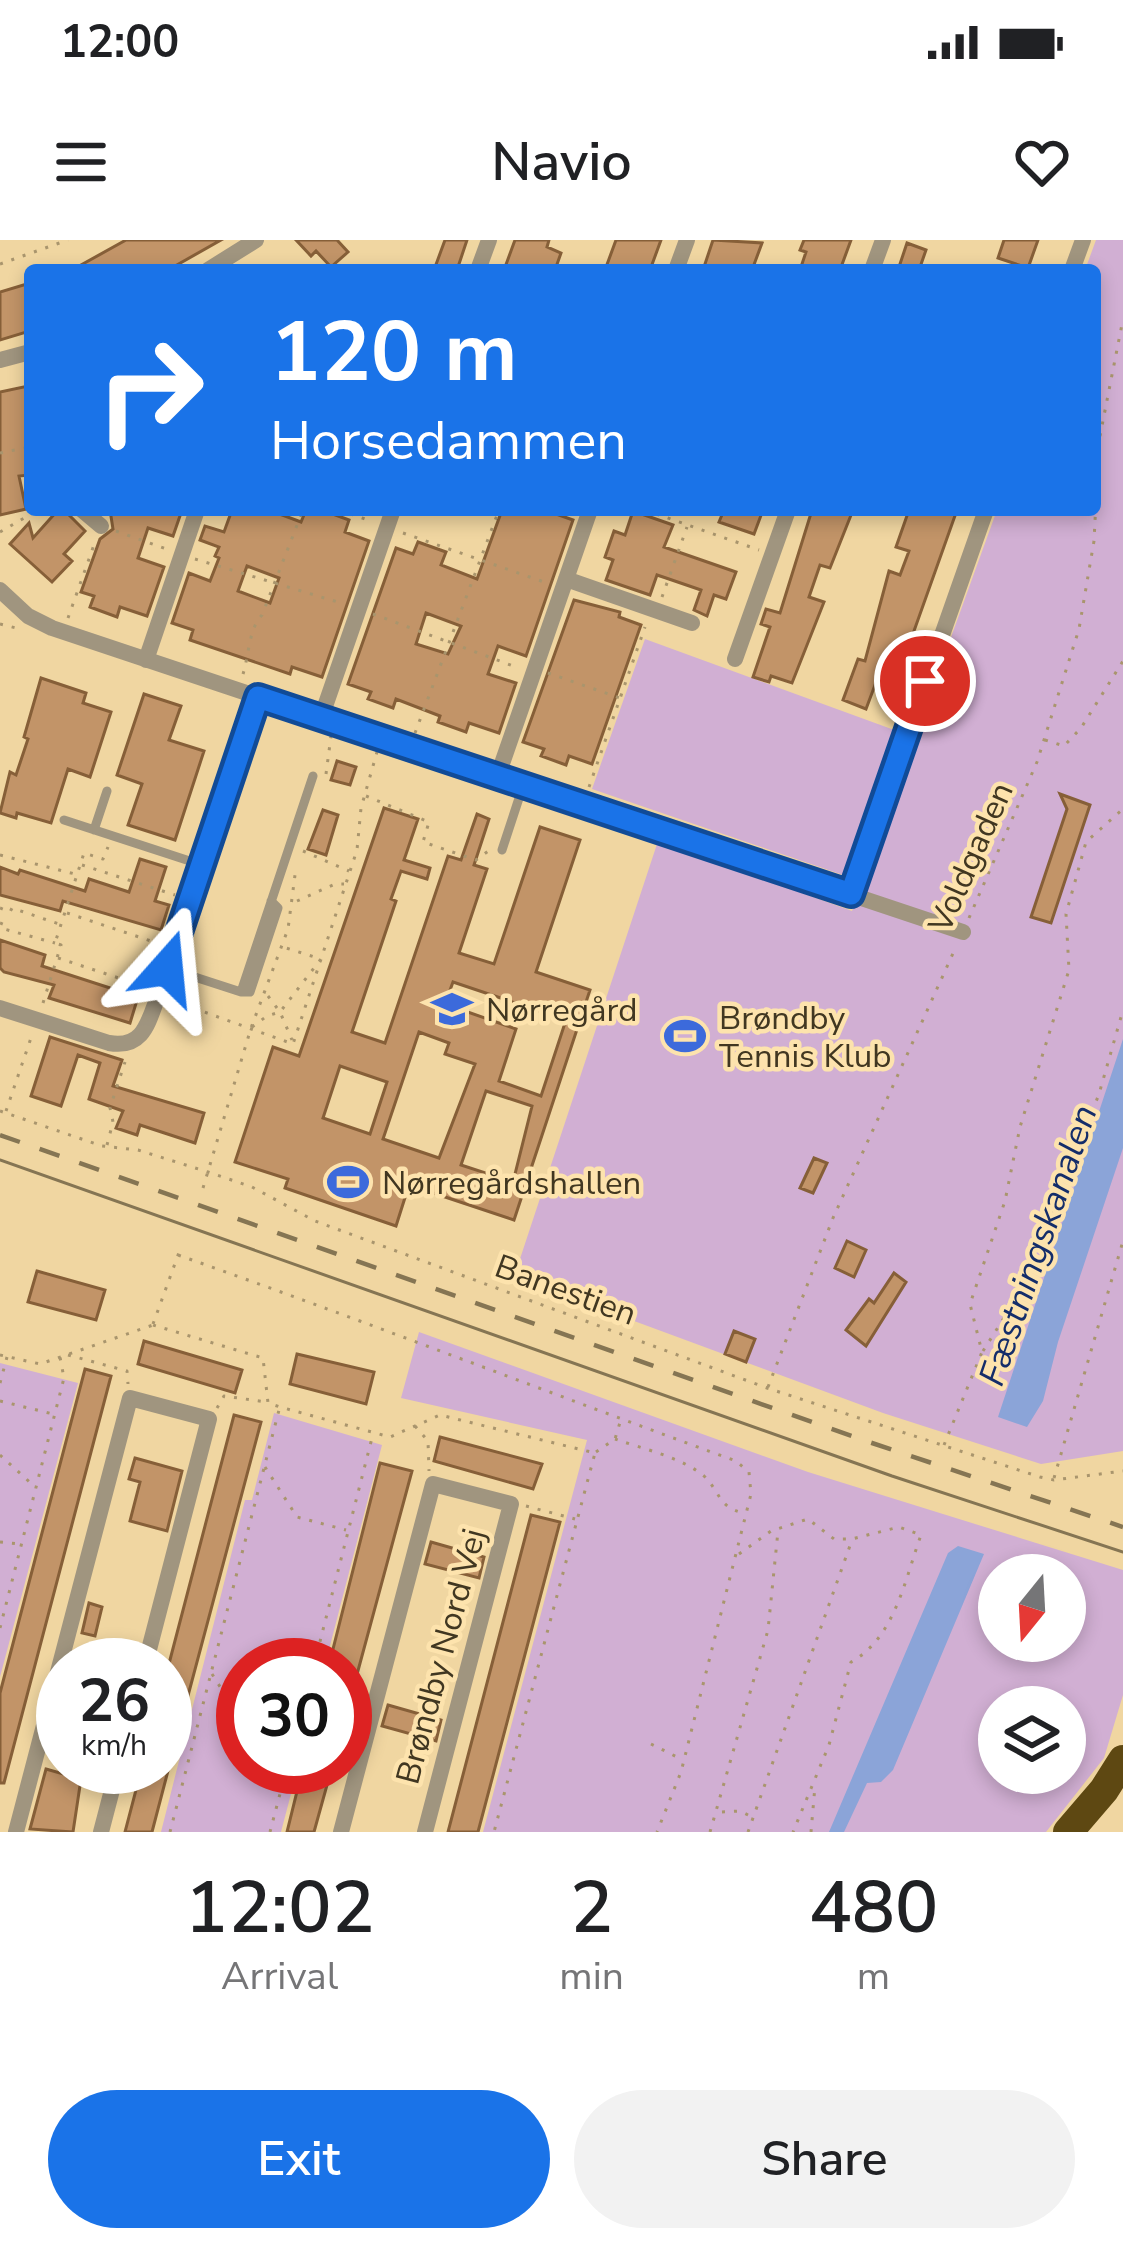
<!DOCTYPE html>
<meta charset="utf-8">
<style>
body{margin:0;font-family:"Nunito Sans",sans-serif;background:#f2f2f2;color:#202124;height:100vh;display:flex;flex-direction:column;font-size:45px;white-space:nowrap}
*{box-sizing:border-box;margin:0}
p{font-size:39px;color:#757577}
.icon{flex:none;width:66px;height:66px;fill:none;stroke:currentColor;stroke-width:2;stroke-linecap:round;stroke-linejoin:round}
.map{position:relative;height:1592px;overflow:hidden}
.drawer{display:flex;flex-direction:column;background:#fff;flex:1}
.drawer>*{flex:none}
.guide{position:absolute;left:24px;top:24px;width:1077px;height:252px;border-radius:12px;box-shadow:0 6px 18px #0003;background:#1a73e8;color:#fff;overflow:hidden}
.needle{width:78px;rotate:198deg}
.buttons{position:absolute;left:978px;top:1314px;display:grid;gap:24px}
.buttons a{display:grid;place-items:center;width:108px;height:108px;border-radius:50%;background:#fff;box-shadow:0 6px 18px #0003;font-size:60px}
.speed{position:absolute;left:36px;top:1398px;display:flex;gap:24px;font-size:60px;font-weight:700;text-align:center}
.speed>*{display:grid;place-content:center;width:156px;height:156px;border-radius:50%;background:#fff;box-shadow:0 6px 18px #0003;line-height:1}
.speed small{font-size:30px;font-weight:400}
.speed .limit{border:18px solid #d22;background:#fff;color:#111}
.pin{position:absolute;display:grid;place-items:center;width:102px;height:102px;color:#fff;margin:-51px;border:6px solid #fff;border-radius:50%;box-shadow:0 3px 12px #0007}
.me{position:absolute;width:132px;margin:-66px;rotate:18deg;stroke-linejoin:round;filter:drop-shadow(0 0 9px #0008)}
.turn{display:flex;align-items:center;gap:42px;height:252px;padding:0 48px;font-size:54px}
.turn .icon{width:156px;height:156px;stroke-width:2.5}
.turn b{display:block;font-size:84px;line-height:102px}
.eta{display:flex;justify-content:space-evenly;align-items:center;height:204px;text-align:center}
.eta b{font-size:72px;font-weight:600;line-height:84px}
.cta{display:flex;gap:24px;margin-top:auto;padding:24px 48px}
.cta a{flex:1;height:138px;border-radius:72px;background:#1a73e8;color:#fff;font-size:48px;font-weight:600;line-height:138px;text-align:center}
.cta a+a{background:#f2f2f2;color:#202124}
.status{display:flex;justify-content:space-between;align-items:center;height:84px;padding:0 60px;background:#fff;direction:ltr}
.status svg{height:33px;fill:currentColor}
header{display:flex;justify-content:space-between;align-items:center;height:156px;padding:0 48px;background:#fff;font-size:54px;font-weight:600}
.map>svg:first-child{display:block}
</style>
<div class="status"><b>12:00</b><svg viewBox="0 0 49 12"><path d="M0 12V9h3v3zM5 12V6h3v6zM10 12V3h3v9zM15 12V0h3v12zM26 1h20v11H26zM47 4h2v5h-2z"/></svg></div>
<header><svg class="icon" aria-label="menu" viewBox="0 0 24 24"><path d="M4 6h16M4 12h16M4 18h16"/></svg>Navio<svg class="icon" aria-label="heart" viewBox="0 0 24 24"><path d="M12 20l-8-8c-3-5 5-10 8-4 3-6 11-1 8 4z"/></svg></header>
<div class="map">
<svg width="1123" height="1592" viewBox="0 0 1123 1592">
<rect width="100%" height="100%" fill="#f0d6a1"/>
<path fill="#d1afd3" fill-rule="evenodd" d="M1096,0H1123V1211L1041,1224L883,1173L607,1071L516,1031L658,601L852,671L997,270H1095V30H1085Z
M645,399L897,491L843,635L592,549Z
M419,1092L808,1232L1123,1330V1455L1104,1518L1046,1592H483L587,1200L401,1158ZM999,1335H1065V1401H999ZM999,1467H1065V1533H999Z
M0,1123L78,1143L0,1437Z
M274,1173L382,1205L325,1425H243V1527H298L281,1592H161L245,1260H252Z"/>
<path fill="#8ba4d8" d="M1123,799V908L1058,1102L1043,1161L1027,1187L998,1177Z
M958,1306L984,1314L893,1530L881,1542L867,1543L844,1592H829L948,1313Z"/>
<path fill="#c29468" stroke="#865f38" stroke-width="3" fill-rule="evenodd" d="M126,0H221L168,30H72Z
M296,0H337L348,12L331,27L316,11L311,16Z
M445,0H467L457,30H434Z
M515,0H549L547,7L561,13L555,30H504Z
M616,0H661L650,30H605Z
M713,0L762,3L752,30H703Z
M804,0H851L840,30H800L806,12L800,10Z
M1004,0H1038L1028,28L998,18Z
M907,3L926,10L919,30H898Z
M30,43V91L0,100V52Z
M28,146L30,235L19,236L26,269L0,275V152Z
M58,270H64L85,291L64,314L72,321L52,342L10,304L29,283L33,298Z
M110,270H182L173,296L148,288L138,318L164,327L147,376L120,367L117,377L90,367L94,356L81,352L100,299L113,289Z
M232,270H269L301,282L306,270H322L349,280L345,292L369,301L322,437L292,427L290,434L190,400L193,390L172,383L189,333L210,341L219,318L215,316L219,307L200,300L205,286L224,292ZM247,326L279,338L270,363L238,351Z
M502,270H545L573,280L526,416L498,406L488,434L516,443L499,493L469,483L466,492L438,482L440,476L396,459L393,468L368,459L371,452L348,444L396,308L413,314L418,302L446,312L441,325L477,339ZM426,373L461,386L448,414L416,404Z
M724,270H763L754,294L719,282Z
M812,270H853L830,328L820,325L809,357L824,362L792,443L771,436L769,442L753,437L770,387L761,384L766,369L780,373Z
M909,270H957L898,436L895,442L878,437L866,469L843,460L858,419L865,421L889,331L900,335L909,311L896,307Z
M633,271L673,285L664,307L736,332L726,359L714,355L707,376L694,370L701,350L666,338L657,335L650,355L606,340L613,320L605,317L614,291L625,295Z
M574,360L620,372L619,377L641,385L592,524L569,516L566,525L541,516L544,509L523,502Z
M41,438L86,453L83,463L111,472L90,537L68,529L51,583L17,573L16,578L0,573L10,532L16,535L28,499L24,497Z
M144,454L181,466L169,500L204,511L175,600L128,585L142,544L117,535Z
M337,521L356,527L350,545L331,540Z
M1060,554L1090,565L1051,683L1031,677L1067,569Z
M384,568L418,579L404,620L430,628L427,639L401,631L391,659L396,661L352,792L385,803L448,616L461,620L477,574L489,579L474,625L487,629L459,713L494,724L540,587L580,600L536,732L590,750L514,980L409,945L396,986L285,948L288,939L235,922L273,807L299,816ZM453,742L566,780L541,856L499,841L516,789L445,764ZM419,792L449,803L445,814L475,824L439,918L383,899ZM340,826L387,842L370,894L323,878ZM486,851L532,866L513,942L461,925Z
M323,570L338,575L326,615L308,609Z
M140,619L166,627L155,661L169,665L161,690L63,661L60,671L0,655V627L18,634L20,630L85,651L89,639L129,652Z
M0,700L45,715L42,726L138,757L130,783L49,758L54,745L4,732L0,728Z
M50,797L122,820L113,846L204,873L195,903L140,885L137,895L116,888L123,871L89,859L100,823L78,815L61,866L31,856Z
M814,918L827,923L813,953L800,948Z
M847,1001L866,1010L854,1037L835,1028Z
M37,1031L105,1050L96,1080L28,1062Z
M894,1033L906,1042L866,1106L846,1090L869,1059L874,1063Z
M734,1091L755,1099L746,1122L725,1114Z
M144,1101L242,1130L235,1153L138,1124Z
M297,1114L374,1132L366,1164L290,1144Z
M85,1129L111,1136L4,1543H0V1453Z
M234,1175L261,1182L169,1527L165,1526V1439Z
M440,1197L542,1224L533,1249L434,1221Z
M135,1218L182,1231L167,1291L130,1281L140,1242L129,1239Z
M380,1223L412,1231L349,1464H345V1425H329Z
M531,1275L560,1282L478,1592H448Z
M431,1302L484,1317L479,1338L425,1324Z
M89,1363L102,1367L95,1396L82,1393Z
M388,1465L441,1480L436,1501L382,1486Z
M142,1527H169L152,1592H125Z
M303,1527H332L314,1592H287Z
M46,1529L81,1539L73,1592L30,1589Z"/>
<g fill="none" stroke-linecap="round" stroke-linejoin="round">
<path stroke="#a9956d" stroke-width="3" stroke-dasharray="3 9" stroke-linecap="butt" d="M0,24L68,0
M26,127L30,143
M0,213L30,207
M339,270L371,281
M645,270L759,310
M116,291L169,310
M0,292L38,270
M403,293L547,343
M195,319L341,363
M662,357L687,287
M373,374L516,427
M68,378L95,302
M0,384L20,389
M548,433L620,458
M243,434C249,415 249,388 262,375L303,270
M415,493L499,270
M1045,500L1064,506L1081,488L1123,421
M326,534L331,496
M589,547L645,387
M366,556L429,582L423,602L476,620L491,609
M303,611L349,631
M0,615L75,634
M82,625L175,655
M297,661L335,644H344
M0,668L10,672L12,668L59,684
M67,673L160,704
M969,678L1037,522L1079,389L1094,301L1099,201L1123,79
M0,683L5,685L4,689L55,703
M58,718L146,747
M268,756L280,772L292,800
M171,760L293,804L357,610L361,568L377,512
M43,763L61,705L55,703L84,613L103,619L108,607
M252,787L267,776L280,772L321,719L283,707
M0,871L102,906L138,910L208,932L252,947L315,981L767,1148L1040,1237L1054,1240L1123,1231
M6,871L32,795
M107,905L113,882L110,868L125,822
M203,948L251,788L288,689L295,635
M178,1015C365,1081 549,1153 736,1221L749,1232L751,1254L681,1532L657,1592
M153,1084L181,1007
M153,1085L263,1118L268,1163L280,1167L390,1197L440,1175L595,1213L494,1592
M983,1111L1014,1062L1030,1015L1051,978L1099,854L1123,770
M0,1115L40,1124L153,1085
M68,1115L127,1131L128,1144
M0,1143L7,1117
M768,1147L833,978L955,709
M0,1161L53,1174
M217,1168L224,1156L266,1162
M415,1186L428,1201L429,1231
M615,1199C643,1209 681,1217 704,1236C720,1251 718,1268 744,1273
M944,1205L982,1112L970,1064L1005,961L1020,887L1069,730L1066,674L1086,602L1123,569
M596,1212L615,1199L621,1179
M0,1215L34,1246
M265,1227L297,1277L346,1290
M1054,1238L1123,1001
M526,1266L575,1279
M0,1302L20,1304
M739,1314L771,1291L808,1279L834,1299H852L899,1287L921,1295C905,1339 895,1398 851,1422L829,1505L793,1592
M0,1388L64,1138L60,1117
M314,1425L373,1194
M212,1434L243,1483
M651,1504L681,1519
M270,1527L282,1541
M722,1572L740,1571L752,1577
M170,1592L279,1170
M270,1592L287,1527
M710,1592L768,1390L778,1291
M748,1592L852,1300
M811,1592L815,1546"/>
<path stroke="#a0957f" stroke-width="9" d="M64,580L202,625
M94,590L107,551
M502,610L523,546
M167,728L241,752L313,536
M241,752H250L278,668L271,661"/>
<path stroke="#a0957f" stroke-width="16" d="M208,30L256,0
M478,30L489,0
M676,30L687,0
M872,30L883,0
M1072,30L1083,0
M0,120L30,112
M82,270L101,286
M566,339L692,383
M0,350L28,376L52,388L963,692
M735,419L788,270
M146,420L197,270
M321,478L393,270
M497,538L590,270
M851,654L986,270
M0,768L109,803C143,809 148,783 158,756L258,457
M16,1592L130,1158L209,1179L145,1425
M101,1592L118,1527
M341,1592L433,1244L511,1264L425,1592"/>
<path stroke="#5e4812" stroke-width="30" d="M1068,1592L1104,1550L1123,1520"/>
<path stroke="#857553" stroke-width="3" d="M0,920L892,1236L1123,1312"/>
<path stroke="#857553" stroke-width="4.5" stroke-dasharray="21 21" stroke-linecap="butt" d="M0,895L863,1200L1123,1287"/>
</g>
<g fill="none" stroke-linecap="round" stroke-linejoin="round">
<g stroke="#114b97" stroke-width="30">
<path id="route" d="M167,728L258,457L851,654L925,441"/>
</g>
<use href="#route" stroke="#1a73e8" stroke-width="21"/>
</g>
<defs>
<g id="school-bare" transform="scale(3.24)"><path d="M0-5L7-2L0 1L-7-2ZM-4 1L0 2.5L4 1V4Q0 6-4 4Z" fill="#3c6adb" stroke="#fde3ad" stroke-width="2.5" paint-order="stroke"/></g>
<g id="stadium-bare" transform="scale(3.24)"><path d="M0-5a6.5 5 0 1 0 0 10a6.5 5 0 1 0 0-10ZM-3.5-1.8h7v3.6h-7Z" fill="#3c6adb" stroke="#fde3ad" stroke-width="2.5" paint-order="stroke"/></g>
</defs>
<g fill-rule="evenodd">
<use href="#school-bare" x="452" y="769"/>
<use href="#stadium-bare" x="685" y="796"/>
<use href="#stadium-bare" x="348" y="942"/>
</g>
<g text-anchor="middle" stroke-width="9" stroke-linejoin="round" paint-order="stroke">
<g font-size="33" fill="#413721" stroke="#fde3ad">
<text transform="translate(970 617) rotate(-66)" y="12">Voldgaden</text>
<text transform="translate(566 1049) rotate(20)" y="12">Banestien</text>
<text transform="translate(440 1416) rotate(-75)" y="12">Brøndby Nord Vej</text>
</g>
<g font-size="33" fill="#413721" stroke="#fde3ad" text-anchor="start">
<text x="486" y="781">Nørregård</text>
<text x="719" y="789">Brøndby<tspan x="719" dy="38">Tennis Klub</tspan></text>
<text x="382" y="954">Nørregårdshallen</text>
</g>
<g font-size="36" font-style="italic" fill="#142d6a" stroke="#fde3ad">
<text transform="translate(1037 1005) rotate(-71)" y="13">Fæstningskanalen</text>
</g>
</g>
</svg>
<div class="buttons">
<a><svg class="needle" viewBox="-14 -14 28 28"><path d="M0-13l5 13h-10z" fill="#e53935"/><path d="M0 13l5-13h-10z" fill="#757577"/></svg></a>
<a><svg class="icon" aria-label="layers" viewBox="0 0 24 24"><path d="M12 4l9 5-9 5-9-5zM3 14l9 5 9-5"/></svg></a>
</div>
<div class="speed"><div>26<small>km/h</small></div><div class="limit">30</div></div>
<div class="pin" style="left:925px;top:441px;background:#d93025"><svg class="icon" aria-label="arrive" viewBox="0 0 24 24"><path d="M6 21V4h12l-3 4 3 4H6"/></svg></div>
<svg class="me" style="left:167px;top:728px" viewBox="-20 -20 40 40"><path d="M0-17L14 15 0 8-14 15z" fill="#1a73e8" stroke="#fff" stroke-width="4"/></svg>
<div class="guide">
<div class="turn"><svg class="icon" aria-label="right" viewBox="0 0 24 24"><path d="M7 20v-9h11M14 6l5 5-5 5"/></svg><div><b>120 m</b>Horsedammen</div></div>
</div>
</div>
<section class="drawer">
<div class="eta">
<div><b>12:02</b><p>Arrival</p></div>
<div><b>2</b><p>min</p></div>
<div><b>480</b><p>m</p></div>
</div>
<div class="cta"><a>Exit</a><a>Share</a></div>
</section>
